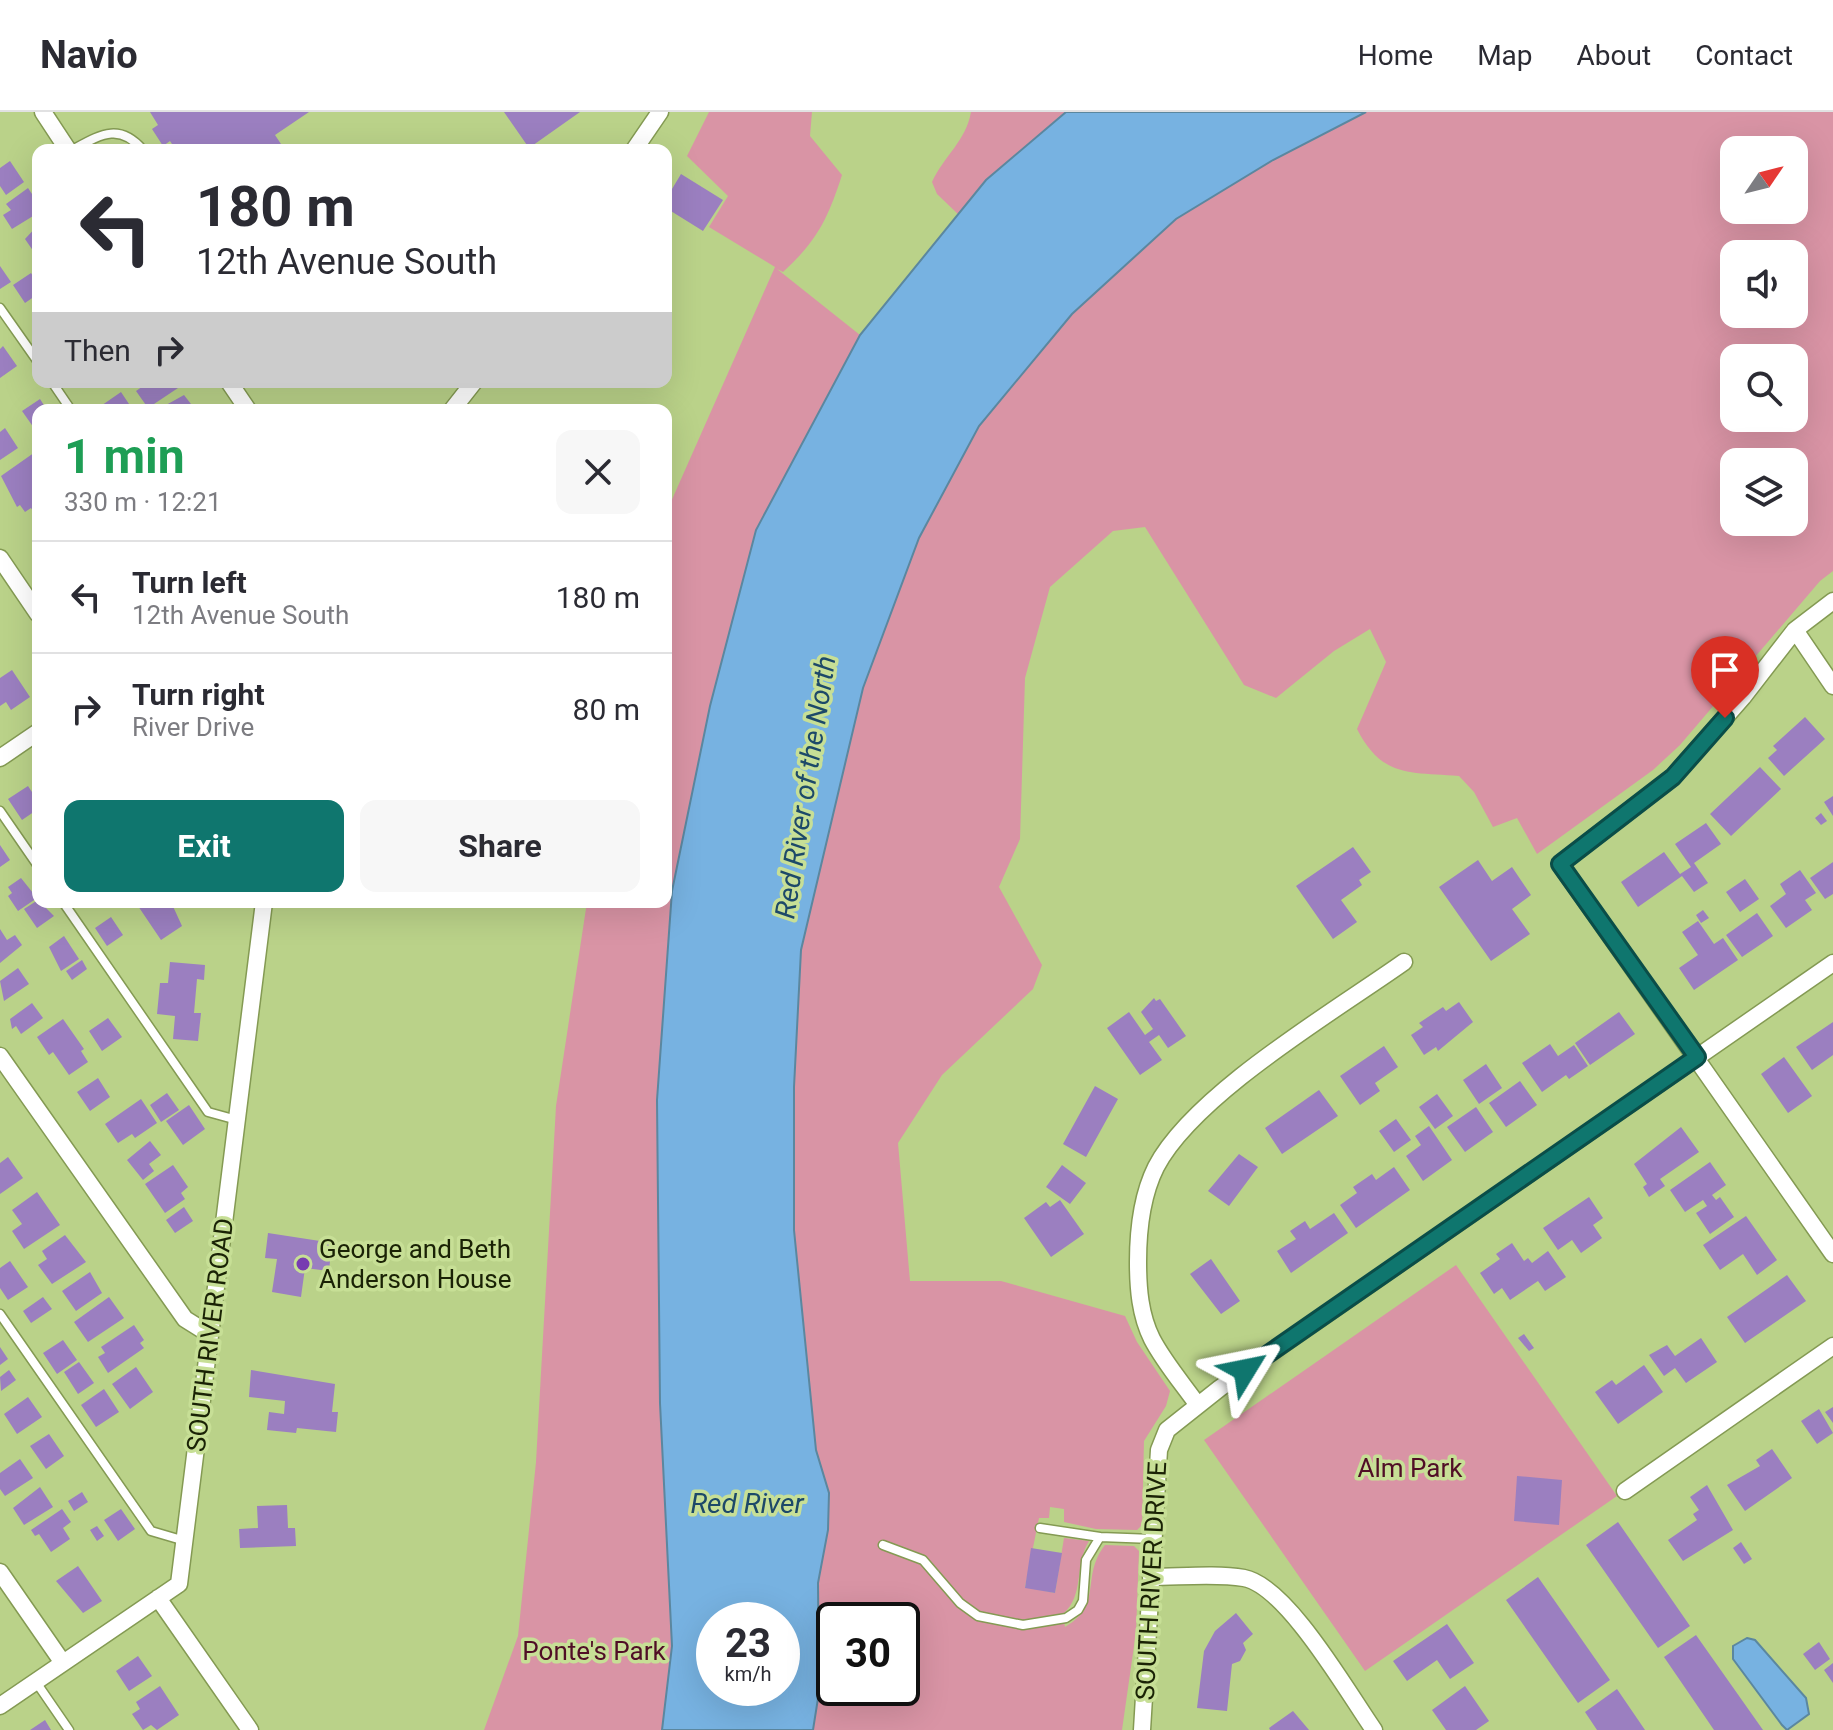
<!DOCTYPE html>
<meta charset="utf-8">
<style>
body{margin:0;font-family:Roboto,sans-serif;background:#f7f7f7;color:#2b2b33;height:100vh;display:flex;flex-direction:column;font-size:30px;white-space:nowrap}
*{box-sizing:border-box;margin:0}
p{font-size:26px;color:#7c7c81}
.icon{flex:none;width:44px;height:44px;fill:none;stroke:currentColor;stroke-width:2;stroke-linecap:round;stroke-linejoin:round}
.map{position:relative;flex:1;overflow:hidden}
.panel{position:absolute;left:32px;top:292px;width:640px;height:504px;display:flex;flex-direction:column;background:#fff;border-radius:16px;box-shadow:0 8px 32px #0002}
.panel>*{flex:none}
.top-card{position:absolute;left:32px;top:32px;width:640px;height:244px;border-radius:16px;box-shadow:0 8px 32px #0002;background:#fff;color:#2b2b33;overflow:hidden}
.needle{width:52px;rotate:55deg}
.fabs{position:absolute;left:1720px;top:24px;display:grid;gap:16px}
.fabs a{display:grid;place-items:center;width:88px;height:88px;border-radius:16px;background:#fff;box-shadow:0 8px 32px #0002;font-size:40px}
.speed{position:absolute;left:696px;top:1490px;display:flex;gap:16px;font-size:40px;font-weight:700;text-align:center}
.speed>*{display:grid;place-content:center;width:104px;height:104px;border-radius:50%;background:#fff;box-shadow:0 8px 32px #0002;line-height:1}
.speed small{font-size:20px;font-weight:400}
.speed .limit{border:4px solid #111;border-radius:12px;background:#fff;color:#111}
.pin{position:absolute;display:grid;place-items:center;width:68px;height:68px;color:#fff;margin:-82px -34px;border-radius:50% 50% 50% 0;rotate:-45deg;box-shadow:0 0 8px #0007}
.pin .icon{rotate:45deg}
.me{position:absolute;width:88px;margin:-44px;rotate:55deg;stroke-linejoin:round;filter:drop-shadow(0 0 6px #0008)}
.turn{display:flex;align-items:center;gap:28px;height:168px;padding:0 32px;font-size:36px}
.turn .icon{width:104px;height:104px;stroke-width:2.5}
.turn b{display:block;font-size:56px;line-height:68px}
.then{display:flex;align-items:center;height:76px;padding:0 32px;background:#0003;gap:16px;font-size:30px}
.round{display:grid;place-items:center;flex:none;width:84px;height:84px;border-radius:16px;background:#f7f7f7}
.headline{display:flex;align-items:center;justify-content:space-between;height:136px;padding:0 32px}
h1{font-size:48px;font-weight:700;line-height:60px;color:#1e9e55}
.cta{display:flex;gap:16px;margin-top:auto;padding:16px 32px}
.cta a{flex:1;height:92px;border-radius:16px;background:#0f766e;color:#fff;font-size:32px;font-weight:700;line-height:92px;text-align:center}
.cta a+a{background:#f7f7f7;color:#2b2b33}
ul{padding:0;list-style:none}
li{display:flex;align-items:center;gap:24px;height:112px;padding:0 32px;border-top:2px solid #e1e1e2}
li div{flex:1}
li b{display:block;font-size:30px}
li em{font-style:normal}
header{display:flex;align-items:center;gap:48px;box-sizing:border-box;height:112px;padding:0 40px;background:#fff;border-bottom:2px solid #e1e1e2}
header strong{font-size:38px}
nav{display:flex;gap:44px;margin-inline-start:auto;font-size:28px}
.map>svg:first-child{display:block}
</style>
<header>
<strong>Navio</strong>
<nav><a>Home</a><a>Map</a><a>About</a><a>Contact</a></nav>
</header>
<div class="map">
<svg width="1833" height="1618" viewBox="0 0 1833 1618">
<rect width="100%" height="100%" fill="#bad289"/>
<path fill="#d994a5" fill-rule="evenodd" d="M709,0H812L810,24L842,63C828,106 818,128 783,160L777,157L860,223L756,418L709,598L672,779L657,988L660,1291L672,1534L662,1618H484L518,1524L536,1350L556,994L587,790H666V401L775,155L709,115L728,84L687,44Z
M971,0H1066L986,68L960,104L937,82L932,70C944,44 966,29 971,0Z
M1366,0H1833V459L1820,469L1680,633L1653,658L1537,742L1517,706L1493,715L1474,680L1459,664C1410,660 1382,666 1357,617L1386,550L1370,517L1334,539L1276,586L1244,573L1145,415L1113,419L1050,475L1025,566L1020,727L999,775L1042,853L1033,877L942,963L898,1031L910,1169H1001L1125,1204L1137,1230L1170,1279L1166,1294L1144,1329L1142,1413L1137,1418L1096,1417L1064,1410V1397L1050,1395L1049,1406H1039L1025,1475L1055,1481L1064,1426L1089,1429C1074,1453 1085,1483 1063,1502L1065,1515C1104,1492 1080,1465 1105,1433L1134,1434L1139,1439L1136,1520L1122,1618H813L819,1580L818,1471L828,1418L829,1381L816,1338L794,1118V975L801,838L863,576L919,426L979,313L1072,202L1176,107L1273,48ZM1734,38H1794V98H1734ZM1734,142H1794V202H1734ZM1734,246H1794V306H1734ZM1734,350H1794V410H1734ZM834,1508H902V1576H834Z
M1456,1153L1617,1384L1365,1559L1204,1328Z"/>
<path fill="#77b2e1" stroke="#5b879f" stroke-width="2" fill-rule="evenodd" d="M1066,0H1366L1273,48L1176,107L1072,202L979,314L919,426L863,576L801,838L794,975V1118L816,1338L829,1381L828,1418L818,1471L819,1580L813,1618H662L672,1534L660,1291L657,988L672,779L710,594L756,418L860,223L986,68ZM714,1508H782V1576H714Z
M1747,1526L1755,1528L1806,1586L1809,1602L1787,1618L1782,1613L1733,1547V1534Z"/>
<path fill="#9b7fc0" d="M150,0H309L275,23L285,38H176L170,29L163,34L152,17L158,13Z
M504,0H580L529,36Z
M10,49L24,70L6,83L0,74V56Z
M681,62L723,88L703,119L666,96V87Z
M28,76L32,82L38,78V101L12,117L3,103L11,98L6,92Z
M38,113V146L25,127Z
M0,154L11,170L0,177Z
M31,161L38,172V182L25,191L13,173Z
M3,234L17,254L0,266V237Z
M149,270H178L181,274L148,296L136,279Z
M121,280L133,298H95Z
M184,283L191,292L183,298H157Z
M40,287L47,298H38V313L34,316L22,299Z
M5,316L18,336L0,348V320Z
M38,338V407L31,396L25,400L20,393L17,395L1,364Z
M12,558L30,585L11,598L6,590L0,594V566Z
M1805,605L1825,627L1784,664L1768,646L1777,638L1773,634Z
M1760,655L1781,677L1731,724L1710,702Z
M28,674L38,689V697L22,708L8,687Z
M1833,684V704L1824,690Z
M1821,701L1827,709L1821,713L1815,706Z
M1706,711L1721,732L1694,751L1708,771L1694,780L1682,764L1638,795L1621,770L1664,740L1680,762L1691,755L1675,732Z
M0,733L10,748L0,755Z
M1353,735L1371,760L1359,768L1362,773L1341,788L1357,810L1333,827L1296,774Z
M1478,748L1492,769L1512,755L1531,783L1512,797L1530,822L1491,849L1439,775Z
M1833,750V782L1825,787L1810,766Z
M1800,758L1816,781L1805,788L1812,798L1786,816L1770,794L1786,782L1780,772Z
M21,766L37,786L18,799L8,784L12,781L8,775Z
M1745,767L1759,787L1740,800L1726,780Z
M38,788L54,804L37,816L24,797Z
M145,790H171L182,814L161,828L138,794Z
M1703,798L1709,806L1701,811L1696,803Z
M1757,801L1773,824L1742,845L1726,823Z
M111,805L123,823L107,834L95,816Z
M1698,809L1714,832L1723,826L1738,848L1694,878L1679,856L1698,843L1682,820Z
M0,817L7,828L15,823L22,833L0,851Z
M64,824L79,847L61,859L49,835Z
M82,848L87,857L72,868L66,859Z
M170,850L205,853L204,868L197,867L194,901H201L198,929L173,927L175,904L157,902L160,871H168Z
M18,856L29,872L4,889L0,869Z
M1154,886L1156,889L1160,887L1186,924L1168,936L1159,923L1149,930L1162,948L1140,963L1107,916L1129,900L1145,923L1153,917L1141,900Z
M1459,890L1473,910L1438,939L1436,935L1424,943L1411,923L1423,915L1419,911L1443,895L1446,899Z
M32,891L43,906L21,922L16,914L12,917L10,907Z
M1619,900L1635,922L1590,953L1575,931Z
M108,906L122,925L102,939L89,919Z
M63,907L84,937L81,939L88,950L69,963L53,940L49,943L37,925Z
M1833,910V943L1812,958L1796,935Z
M1550,932L1558,944L1574,933L1588,954L1569,967L1566,963L1542,980L1522,951Z
M1384,934L1398,955L1375,971L1380,979L1360,993L1340,964Z
M1784,945L1812,984L1788,1001L1761,962Z
M1486,952L1502,976L1479,992L1463,968Z
M98,966L110,985L90,999L77,980Z
M1520,969L1537,993L1506,1015L1489,991Z
M1095,974L1118,987L1086,1045L1063,1032Z
M1319,978L1338,1004L1282,1042L1265,1016Z
M167,981L179,998L161,1010L150,993Z
M1437,982L1453,1004L1435,1017L1419,995Z
M141,987L157,1011L135,1026L132,1022L118,1031L105,1012Z
M189,993L205,1017L183,1033L166,1009Z
M1476,995L1493,1020L1465,1040L1447,1015Z
M1396,1007L1411,1028L1394,1040L1379,1019Z
M1429,1014L1452,1048L1423,1069L1406,1044L1421,1033L1415,1024Z
M1681,1015L1699,1040L1660,1067L1665,1074L1649,1085L1643,1075L1647,1072L1634,1052Z
M150,1029L161,1043L149,1052L154,1059L143,1068L127,1048Z
M1239,1042L1258,1055L1229,1094L1208,1079Z
M8,1045L23,1066L0,1082V1051Z
M1710,1050L1726,1073L1712,1083L1716,1088L1720,1085L1734,1105L1710,1122L1696,1101L1707,1094L1703,1088L1685,1100L1670,1078Z
M173,1053L188,1075L181,1081L185,1087L165,1101L145,1072Z
M1062,1053L1086,1071L1070,1092L1046,1075Z
M1394,1055L1410,1078L1356,1116L1340,1093L1357,1081L1353,1075L1372,1062L1376,1068Z
M37,1080L60,1113L24,1137L12,1119L22,1112L12,1098Z
M1589,1085L1603,1106L1593,1113L1602,1126L1581,1141L1572,1128L1558,1138L1543,1116Z
M1060,1088L1084,1122L1051,1145L1024,1106L1046,1090L1050,1095Z
M184,1095L193,1109L175,1121L166,1108Z
M1334,1101L1348,1121L1291,1161L1277,1139L1296,1127L1290,1119L1305,1109L1310,1117Z
M1746,1104L1777,1148L1757,1163L1743,1142L1720,1158L1703,1133Z
M268,1121L333,1131L342,1141L330,1149L329,1159L305,1156L301,1185L272,1180L277,1147L265,1146Z
M65,1123L86,1150L52,1172L38,1153L47,1147L42,1139Z
M1512,1131L1524,1149L1528,1146L1532,1151L1548,1139L1566,1165L1545,1179L1538,1169L1510,1188L1502,1176L1494,1182L1480,1161L1500,1147L1496,1142Z
M1211,1147L1240,1189L1221,1202L1190,1162Z
M10,1149L28,1175L8,1188L0,1176V1156Z
M90,1160L102,1181L76,1199L62,1179Z
M1787,1163L1806,1189L1745,1231L1727,1205Z
M43,1185L52,1197L31,1211L23,1199Z
M109,1185L124,1206L88,1230L74,1210Z
M134,1213L144,1228L140,1231L144,1236L108,1261L98,1245L105,1241L101,1235Z
M1524,1222L1534,1236L1529,1239L1518,1226Z
M1701,1226L1717,1250L1686,1271L1675,1256L1664,1264L1649,1243L1667,1233L1675,1244Z
M63,1228L77,1248L57,1262L43,1241Z
M0,1235L8,1247L0,1253Z
M79,1250L94,1271L78,1282L64,1260Z
M1644,1253L1663,1280L1618,1312L1595,1280L1612,1268L1616,1273Z
M136,1255L153,1280L130,1297L112,1272Z
M9,1258L16,1268L1,1279L0,1265Z
M251,1258L335,1272L332,1300H338L336,1320L297,1316L296,1321L267,1318L269,1300L284,1302L285,1289L249,1285Z
M104,1277L119,1300L96,1315L81,1293Z
M28,1285L42,1305L17,1322L4,1302Z
M1833,1295V1311L1825,1300Z
M1819,1297L1833,1321L1817,1332L1801,1309Z
M49,1322L64,1344L46,1357L30,1334Z
M1772,1337L1792,1366L1745,1399L1727,1373L1760,1354L1756,1348Z
M20,1347L33,1366L5,1384L0,1377V1361Z
M1517,1364L1562,1368L1559,1413L1514,1409Z
M1707,1373L1733,1418L1683,1449L1668,1428L1697,1408L1693,1402L1699,1398L1690,1385Z
M40,1375L53,1395L24,1413L13,1396Z
M82,1380L88,1390L74,1399L68,1389Z
M287,1393L288,1416H295L296,1434L240,1436L239,1417L258,1416L257,1394Z
M62,1397L71,1410L63,1416L70,1427L51,1440L39,1422L35,1424L31,1418Z
M121,1397L135,1417L118,1429L104,1408Z
M1618,1410L1690,1514L1658,1536L1586,1433Z
M97,1414L104,1424L97,1429L90,1418Z
M1741,1430L1752,1447L1744,1452L1733,1436Z
M1031,1436L1062,1441L1055,1481L1025,1476Z
M78,1454L102,1489L83,1501L56,1469Z
M1538,1465L1610,1568L1578,1591L1506,1488Z
M1236,1501L1253,1522L1243,1531L1246,1538L1240,1549L1232,1552L1227,1599L1197,1596L1204,1539L1215,1519Z
M1447,1512L1474,1551L1450,1567L1437,1548L1407,1569L1393,1549Z
M1696,1523L1763,1618H1714L1664,1545Z
M1819,1530L1830,1547L1815,1558L1803,1542Z
M138,1544L152,1564L129,1579L116,1559Z
M1833,1551V1571L1824,1558Z
M160,1574L179,1603L157,1618L151,1613L143,1618L132,1602L140,1597L136,1590Z
M1465,1574L1489,1609L1476,1618H1446L1432,1598Z
M1617,1577L1645,1618H1597L1585,1600Z
M1293,1599L1309,1618H1270L1269,1616Z
M45,1608L51,1618H30Z"/>
<g fill="none" stroke-linecap="round" stroke-linejoin="round">
<g stroke="#849a53" stroke-width="11">
<path id="lane" d="M72,38C100,23 119,10 143,38
M0,196L38,250
M52,270L71,298
M0,699L38,754
M63,790L208,1000L237,1008
M0,1202L151,1419L185,1429
M1040,1416L1100,1425
M883,1433L923,1448L960,1491L978,1504L1023,1513L1066,1506L1078,1498L1083,1489L1086,1448L1100,1425L1153,1427
M36,1570L69,1618"/>
</g>
<g stroke="#849a53" stroke-width="19">
<path id="street" d="M43,0L68,38
M634,38L660,0
M229,270L248,298
M452,298L474,270
M0,446L38,502
M1833,489L1795,518L1743,585L1673,665L1560,752L1833,1142
M1795,518L1833,574
M0,646L38,620
M0,944L185,1207L209,1222
M1197,1292C1182,1271 1164,1250 1152,1227C1140,1203 1138,1176 1138,1150C1138,1119 1142,1083 1156,1055C1194,982 1335,899 1404,850
M1625,1379L1833,1234
M0,1460L63,1551
M1151,1465C1180,1465 1215,1461 1244,1466C1287,1474 1348,1581 1374,1618
M158,1486L250,1618
M0,1594L179,1472L264,790
M1142,1618L1159,1338L1167,1318L1220,1276L1833,851"/>
</g>
<use href="#lane" stroke="#fff" stroke-width="8"/>
<use href="#street" stroke="#fff" stroke-width="16"/>
</g>
<g fill="none" stroke-linecap="round" stroke-linejoin="round">
<g stroke="#0a4d48" stroke-width="20">
<path id="route" d="M1245,1258L1697,945L1560,752L1673,665L1725,606"/>
</g>
<use href="#route" stroke="#0f766e" stroke-width="14"/>
</g>
<circle fill="#773bb1" stroke="#c7df96" stroke-width="3" cx="303" cy="1152" r="8"/>
<g text-anchor="middle" stroke-width="7" stroke-linejoin="round" paint-order="stroke">
<g font-size="26" fill="#1a2205" stroke="#c7df96" text-anchor="start">
<text x="319" y="1146">George and Beth<tspan x="319" dy="30">Anderson House</tspan></text>
</g>
<g font-size="26" fill="#1a2205" stroke="#c7df96">
<text transform="translate(210 1223) rotate(-83)" y="9">SOUTH RIVER ROAD</text>
<text transform="translate(1151 1469) rotate(-87)" y="9">SOUTH RIVER DRIVE</text>
</g>
<g font-size="26" fill="#500e26" stroke="#c7df96">
<text x="1410" y="1365">Alm Park</text>
<text x="594" y="1548">Ponte's Park</text>
</g>
<g font-size="28" font-style="italic" fill="#1d4969" stroke="#c7df96">
<text transform="translate(805 675) rotate(-81)" y="10">Red River of the North</text>
<text x="747" y="1401">Red River</text>
</g>
</g>
</svg>
<div class="fabs">
<a><svg class="needle" viewBox="-14 -14 28 28"><path d="M0-13l5 13h-10z" fill="#e53935"/><path d="M0 13l5-13h-10z" fill="#7c7c81"/></svg></a>
<a><svg class="icon" aria-label="sound" viewBox="0 0 24 24"><path d="M4 9h4l5-4v14l-5-4H4zM17 9q2 3 0 6"/></svg></a>
<a><svg class="icon" aria-label="search" viewBox="0 0 24 24"><circle cx="10" cy="10" r="6"/><path d="M15 15l6 6"/></svg></a>
<a><svg class="icon" aria-label="layers" viewBox="0 0 24 24"><path d="M12 4l9 5-9 5-9-5zM3 14l9 5 9-5"/></svg></a>
</div>
<div class="speed"><div>23<small>km/h</small></div><div class="limit">30</div></div>
<div class="pin" style="left:1725px;top:606px;background:#d93025"><svg class="icon" aria-label="arrive" viewBox="0 0 24 24"><path d="M6 21V4h12l-3 4 3 4H6"/></svg></div>
<svg class="me" style="left:1245px;top:1258px" viewBox="-20 -20 40 40"><path d="M0-17L14 15 0 8-14 15z" fill="#0f766e" stroke="#fff" stroke-width="4"/></svg>
<div class="top-card">
<div class="turn"><svg class="icon" aria-label="left" viewBox="0 0 24 24"><path d="M17 20v-9H6M10 6l-5 5 5 5"/></svg><div><b>180 m</b>12th Avenue South</div></div>
<div class="then">Then<svg class="icon" aria-label="right" viewBox="0 0 24 24"><path d="M7 20v-9h11M14 6l5 5-5 5"/></svg></div>
</div>
<section class="panel">
<div class="headline"><div><h1>1 min</h1><p>330 m · 12:21</p></div><a class="round"><svg class="icon" aria-label="close" viewBox="0 0 24 24"><path d="M6 6l12 12M18 6L6 18"/></svg></a></div>
<ul>
<li><svg class="icon" aria-label="left" viewBox="0 0 24 24"><path d="M17 20v-9H6M10 6l-5 5 5 5"/></svg><div><b>Turn left</b><p>12th Avenue South</p></div><em>180 m</em></li>
<li><svg class="icon" aria-label="right" viewBox="0 0 24 24"><path d="M7 20v-9h11M14 6l5 5-5 5"/></svg><div><b>Turn right</b><p>River Drive</p></div><em>80 m</em></li>
</ul>
<div class="cta"><a>Exit</a><a>Share</a></div>
</section>
</div>
